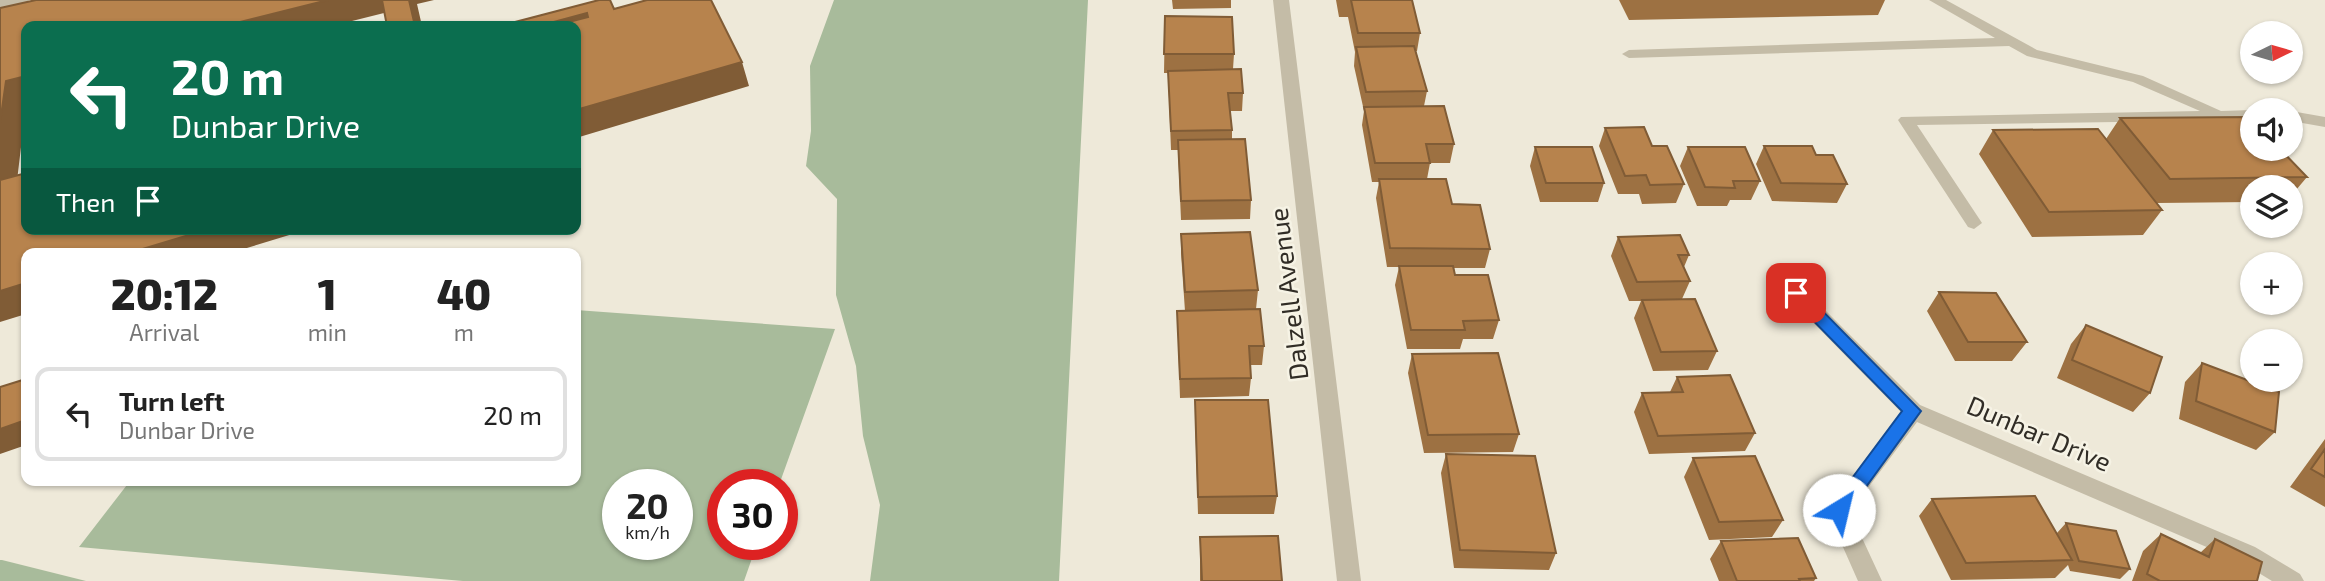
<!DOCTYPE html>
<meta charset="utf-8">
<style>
body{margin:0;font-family:"Exo 2",sans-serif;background:#f2f2f2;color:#222;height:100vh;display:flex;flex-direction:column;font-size:26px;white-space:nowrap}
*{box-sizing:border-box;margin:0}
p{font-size:23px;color:#767676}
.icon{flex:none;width:38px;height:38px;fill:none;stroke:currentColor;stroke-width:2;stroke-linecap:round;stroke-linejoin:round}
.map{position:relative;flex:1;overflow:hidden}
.sheet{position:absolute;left:21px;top:248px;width:560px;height:238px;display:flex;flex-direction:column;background:#fff;border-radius:14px;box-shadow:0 2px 5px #0004}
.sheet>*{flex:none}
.top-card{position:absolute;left:21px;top:21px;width:560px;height:214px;border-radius:14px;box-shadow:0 2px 5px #0004;background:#0b6e4f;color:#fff;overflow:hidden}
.needle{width:46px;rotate:85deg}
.tools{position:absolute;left:2240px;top:21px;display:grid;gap:14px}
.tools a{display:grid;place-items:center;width:63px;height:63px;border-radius:50%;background:#fff;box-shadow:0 2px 5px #0004;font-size:35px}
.speed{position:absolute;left:602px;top:469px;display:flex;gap:14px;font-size:35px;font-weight:700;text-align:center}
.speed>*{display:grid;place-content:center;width:91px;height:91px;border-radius:50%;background:#fff;box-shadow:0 2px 5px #0004;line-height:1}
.speed small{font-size:18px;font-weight:400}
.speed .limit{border:10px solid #d22;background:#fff;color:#111}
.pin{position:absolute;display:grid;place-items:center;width:60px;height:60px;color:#fff;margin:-30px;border-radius:14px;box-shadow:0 4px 10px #0006}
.me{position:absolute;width:77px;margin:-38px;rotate:36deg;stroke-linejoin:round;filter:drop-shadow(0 0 5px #0008)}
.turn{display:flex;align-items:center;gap:24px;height:147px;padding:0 35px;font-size:32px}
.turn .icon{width:91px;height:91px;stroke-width:2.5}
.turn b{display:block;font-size:49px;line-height:60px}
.then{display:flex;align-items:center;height:66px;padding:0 35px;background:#0003;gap:14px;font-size:26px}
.eta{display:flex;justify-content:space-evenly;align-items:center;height:119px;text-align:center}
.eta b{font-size:42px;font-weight:800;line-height:49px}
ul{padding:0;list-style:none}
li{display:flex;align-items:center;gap:21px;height:94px;margin:0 14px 10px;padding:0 21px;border:4px solid #e0e0e0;border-radius:14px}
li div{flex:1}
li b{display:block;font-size:26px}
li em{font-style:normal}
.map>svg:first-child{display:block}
</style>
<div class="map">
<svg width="2325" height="581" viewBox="0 0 2325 581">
<rect width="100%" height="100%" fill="#eee9d9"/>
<path fill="#a8bb9b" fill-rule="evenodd" d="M834,0H1088L1059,581H870L880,505L863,436L856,366L836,295L837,199L806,166L811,131L810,66Z
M576,310L835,329L779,485H723V544H757L744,581H463L79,547L130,481H576ZM618,485H677V544H618Z
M0,560H2L86,581H0Z"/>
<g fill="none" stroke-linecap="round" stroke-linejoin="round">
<path fill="#c4bca7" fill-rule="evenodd" d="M0,0H29L27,3L0,8Z
M1929,0H1946L2037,50L2143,76L2221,111L2252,110V120L1917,125L1982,223L1974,229L1968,227L1898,120L1901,117L2200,111L2133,82L2027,56L2009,46L1629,58L1622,54L1629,50L1995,38Z
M2291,111L2325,117V127L2291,121Z"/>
<path fill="#c4bca7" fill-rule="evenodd" d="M1273,0H1289L1361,581H1337Z
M1796,286L1803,288L1920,405L2255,547L2300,574L2304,581H2272L2239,561L1917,422L1850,512L1882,581H1858L1827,511L1901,412L1789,298L1786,293L1789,288Z"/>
</g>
<path fill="#9d7142" d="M1172,0H1231V8L1173,9Z
M1336,0H1412L1420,33L1417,51H1416L1427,91L1424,106L1454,144L1450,163H1430L1427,179L1452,204L1490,249L1485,268H1454L1455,275L1499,320L1493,339H1463L1460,349H1407L1395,285L1399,267H1387L1376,198L1379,182H1372L1362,125L1364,111L1354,66L1355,52L1348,17H1339Z
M1619,0H1885L1878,15L1629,20Z
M1165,16L1234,54L1233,69L1243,93L1242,111H1230L1232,130V139L1251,200L1250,219L1181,220L1178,150H1171L1168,73H1164Z
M2120,118L2307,177L2291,196V187H2252V202L2157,203L2162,210L2143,235L2032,237L1979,154L1993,130L2106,139Z
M1605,128L1652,146L1684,184L1676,203L1642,204L1639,194H1618L1599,146Z
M1764,146L1816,155L1847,184L1837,203L1772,201L1756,164Z
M1535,147L1604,183L1598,202H1540L1530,166Z
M1688,147L1760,181L1751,200H1730L1727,206H1697L1680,166Z
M1181,234L1258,290L1256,309L1185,311L1181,253Z
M1618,237L1689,255L1684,267L1690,281L1682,299L1717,351L1708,370L1653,371L1634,318L1641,301H1629L1611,256Z
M1939,292L2027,342L2012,361H1955L1927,311Z
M1177,311L1264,346L1262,365H1250L1251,378L1249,396L1180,398Z
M2086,325L2150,393L2133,412L2057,378L2071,344Z
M1412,354L1519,434L1513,452L1424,453L1408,373Z
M2202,363L2275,432L2256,450L2179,419L2185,382Z
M1677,377L1755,433L1745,451L1649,454L1634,412L1642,393L1670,392Z
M1195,400L1277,496L1274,514H1198L1195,419Z
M2325,439V507L2290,487Z
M1446,454L1556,553L1549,570L1454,568L1441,473Z
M1693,458L1783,520L1772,537L1709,540L1684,477Z
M1932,499L2057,533L2066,523L2130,569L2120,579L2070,571L2068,565L2055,578L1951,580L1919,516Z
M2161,534L2200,553L2215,539L2257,581H2132L2143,551Z
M1200,537L1282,581H1200Z
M1721,541L1816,578L1814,581H1719L1710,559Z"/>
<path fill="#805c36" d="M328,0H386L392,11L332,26H224Z
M409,0H434L417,4L422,26H415Z
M587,13L596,37L576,26H539Z
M742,62L749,86L576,138V110Z
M26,76V105L14,206L0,191V123L6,81Z
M209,229H309L227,254H126Z
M26,283V314L0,322V291Z
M26,379V445L0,454V429Z"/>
<path fill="#b7834d" stroke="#805c36" stroke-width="2" d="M36,0H328L224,26H26V76L6,81L0,123V8Z
M382,0H409L415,26H387Z
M599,0H610L614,9L647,0H711L742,62L576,110V26H553L588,17L587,13L539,26H500Z
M1351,0H1412L1420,33H1358Z
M1165,16L1232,17L1234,54H1164Z
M1414,46L1427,91L1366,92L1356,47Z
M1241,69L1243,93H1228L1232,130L1171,131L1168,71Z
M1444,106L1454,144H1426L1430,163H1375L1364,107Z
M2250,117L2252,119V149H2280L2307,177L2170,179L2120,118Z
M1644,127L1652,146H1667L1684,184L1650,185L1646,175L1625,176L1605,128Z
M2098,129L2162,210L2049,212L1993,130Z
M1245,139L1251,200L1181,201L1178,140Z
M1764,146H1812L1816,155H1833L1847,184L1781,183Z
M1535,147H1592L1604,183H1546Z
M1688,147H1745L1760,181H1733L1735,188L1705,187Z
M26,173V229H209L126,254H26V283L0,291V180Z
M1379,179H1446L1452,204L1480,205L1490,249L1390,248Z
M1250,232L1258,290L1185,292L1181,234Z
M1680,235L1689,255H1678L1690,281L1637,282L1618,237Z
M1399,266H1453L1455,275H1488L1499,320L1463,321L1465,330H1411Z
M1939,292L1996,293L2027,342H1968Z
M1695,299L1717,351L1661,352L1642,300Z
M1260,309L1264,346H1249L1251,378L1180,379L1177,311Z
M2086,325L2162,357L2150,393L2072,360Z
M1498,353L1519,434L1428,435L1412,354Z
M2202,363L2279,392L2275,432L2196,401Z
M1730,375L1755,433L1658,436L1642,393L1683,392L1677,377Z
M26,379L23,421L0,429V387Z
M1195,400H1268L1277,496L1198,497Z
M2325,449V477L2311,469Z
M1446,454L1535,456L1556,553L1460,550Z
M1755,456L1783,520L1719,522L1693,458Z
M2035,496L2072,560L1966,563L1932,499Z
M2066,523L2116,531L2130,569L2079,561Z
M2161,534L2209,557L2215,539L2262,562L2257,581H2160L2147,574Z
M1278,536L1282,581H1202L1200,537Z
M1798,538L1816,578L1799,579L1800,581H1737L1721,541Z"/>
<path fill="#1a73e8" stroke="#114b97" stroke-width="2" d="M1796,287L1801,289L1921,411L1845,516L1839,518L1832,516L1829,510L1832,505L1902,411L1790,297L1788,293Z"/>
<g text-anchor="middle" stroke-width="5" stroke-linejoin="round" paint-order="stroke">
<g font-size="26" fill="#312d26" stroke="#f6f3e5">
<text transform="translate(1289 294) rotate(-97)" y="9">Dalzell Avenue</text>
<text transform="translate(2039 434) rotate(23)" y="9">Dunbar Drive</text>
</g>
</g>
</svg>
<div class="tools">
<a><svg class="needle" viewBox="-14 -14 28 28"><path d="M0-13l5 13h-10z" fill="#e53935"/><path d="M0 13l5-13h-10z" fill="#767676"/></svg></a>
<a><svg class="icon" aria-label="sound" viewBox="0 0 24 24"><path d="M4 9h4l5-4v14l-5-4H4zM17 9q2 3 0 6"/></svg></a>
<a><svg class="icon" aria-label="layers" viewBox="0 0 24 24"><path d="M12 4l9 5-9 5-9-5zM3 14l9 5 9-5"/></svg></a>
<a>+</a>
<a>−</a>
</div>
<div class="speed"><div>20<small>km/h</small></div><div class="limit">30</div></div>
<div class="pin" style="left:1796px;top:293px;background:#d93025"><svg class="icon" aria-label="arrive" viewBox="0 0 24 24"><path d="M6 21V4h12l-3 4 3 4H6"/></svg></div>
<svg class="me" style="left:1839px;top:510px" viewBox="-20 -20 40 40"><circle r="19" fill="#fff"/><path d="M0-13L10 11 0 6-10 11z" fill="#1a73e8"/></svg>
<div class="top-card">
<div class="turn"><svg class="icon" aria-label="left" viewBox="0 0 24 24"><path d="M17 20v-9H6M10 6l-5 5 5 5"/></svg><div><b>20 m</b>Dunbar Drive</div></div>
<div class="then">Then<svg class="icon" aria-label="arrive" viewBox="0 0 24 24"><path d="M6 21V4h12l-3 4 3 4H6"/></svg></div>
</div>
<section class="sheet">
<div class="eta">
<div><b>20:12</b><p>Arrival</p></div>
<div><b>1</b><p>min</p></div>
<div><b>40</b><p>m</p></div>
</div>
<ul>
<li><svg class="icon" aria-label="left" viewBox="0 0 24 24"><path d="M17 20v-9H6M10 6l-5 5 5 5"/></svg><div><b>Turn left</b><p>Dunbar Drive</p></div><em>20 m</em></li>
</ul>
</section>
</div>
